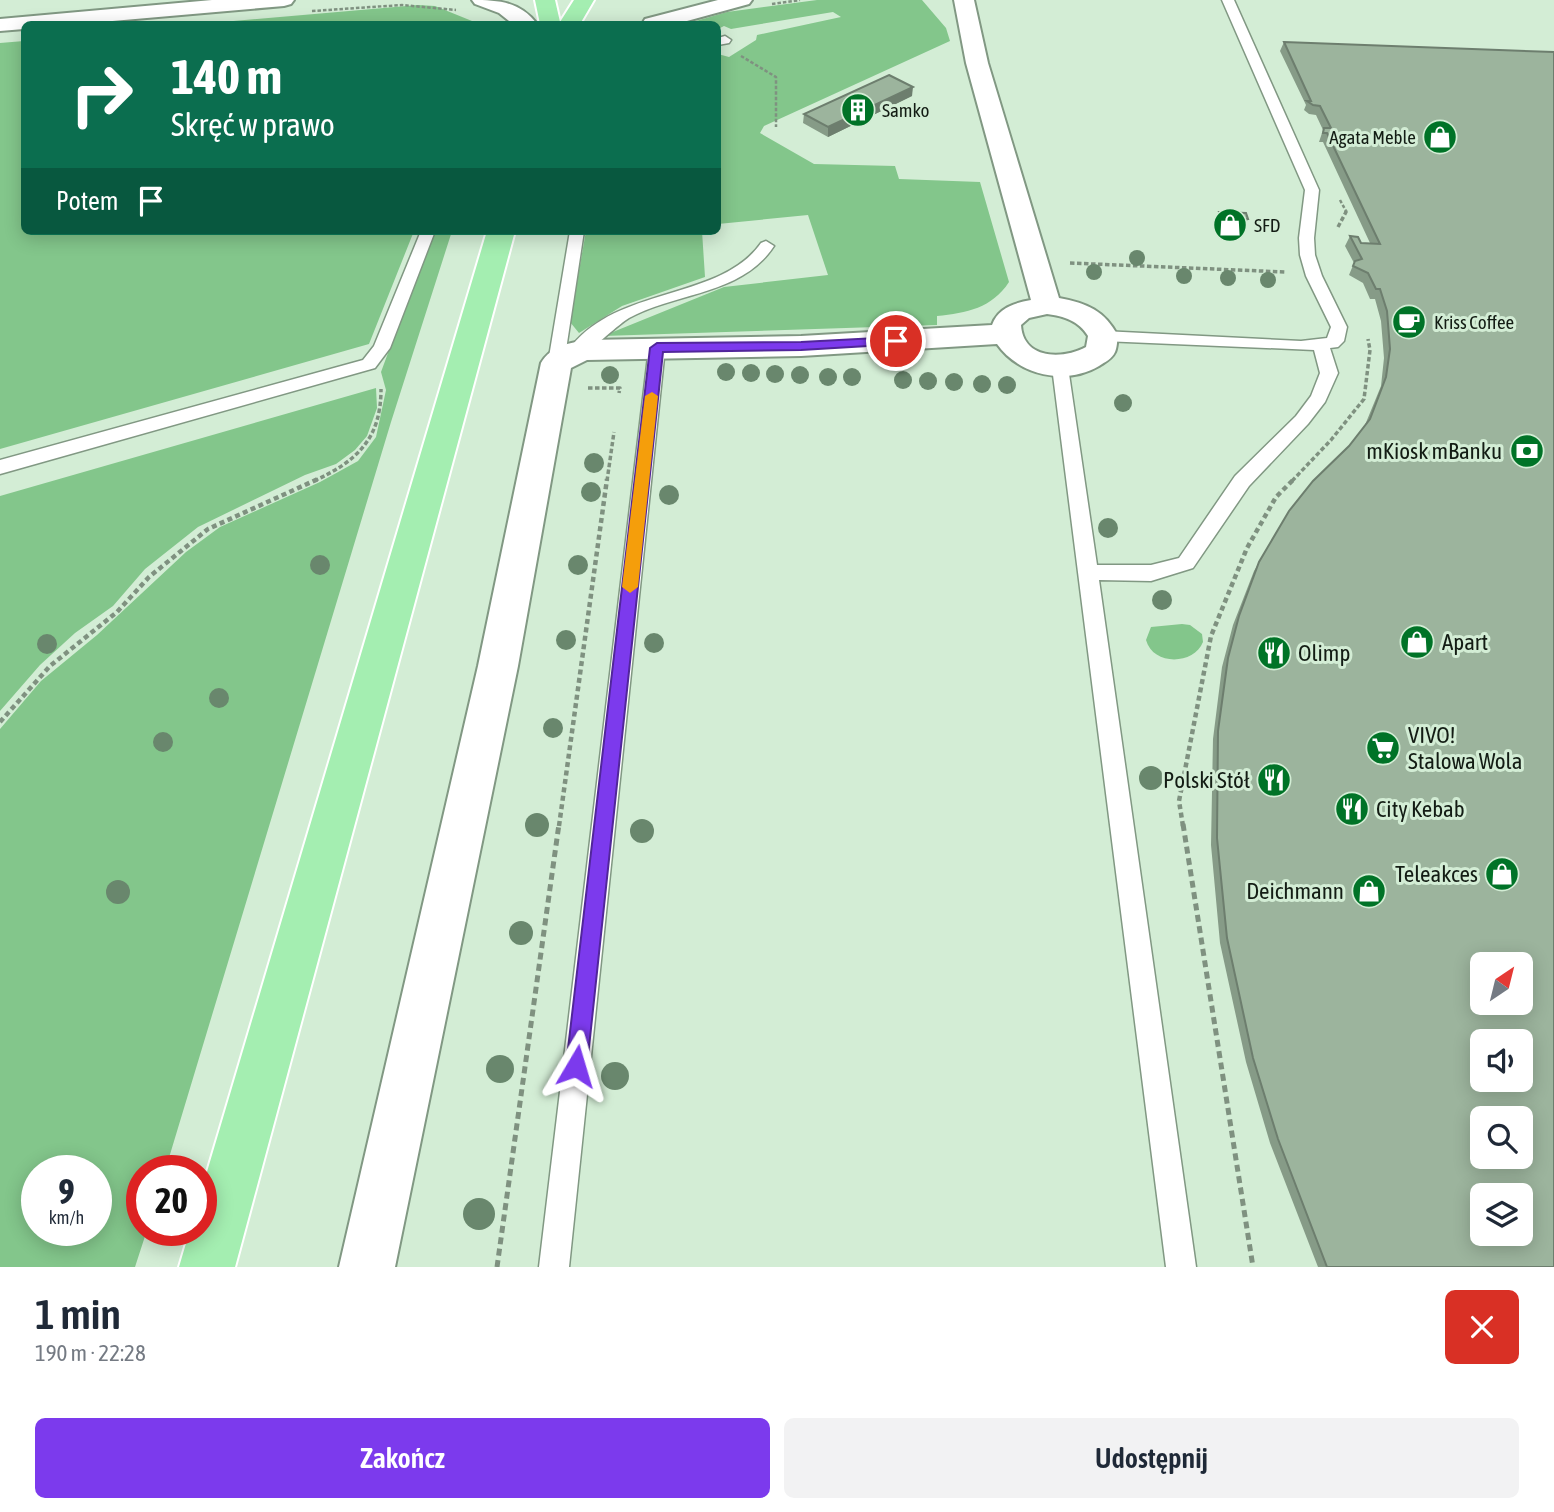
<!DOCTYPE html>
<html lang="pl">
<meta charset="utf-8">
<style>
body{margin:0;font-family:"Asap Condensed",sans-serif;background:#f2f2f3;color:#1f2937;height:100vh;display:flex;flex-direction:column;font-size:26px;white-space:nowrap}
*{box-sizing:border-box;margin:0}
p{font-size:23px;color:#747a83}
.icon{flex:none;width:38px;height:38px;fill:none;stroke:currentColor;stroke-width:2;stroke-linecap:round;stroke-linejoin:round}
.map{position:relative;height:1267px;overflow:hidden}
.sheet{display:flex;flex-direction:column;background:#fff;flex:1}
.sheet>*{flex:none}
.hud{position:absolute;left:21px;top:21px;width:700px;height:214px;border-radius:10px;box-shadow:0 4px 18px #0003;background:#0b6e4f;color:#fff;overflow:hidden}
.needle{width:46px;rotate:35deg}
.fabs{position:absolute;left:1470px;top:952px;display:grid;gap:14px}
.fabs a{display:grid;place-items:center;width:63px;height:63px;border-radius:10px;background:#fff;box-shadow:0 4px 18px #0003;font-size:35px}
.speed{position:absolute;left:21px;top:1155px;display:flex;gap:14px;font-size:35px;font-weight:700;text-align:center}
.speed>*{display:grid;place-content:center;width:91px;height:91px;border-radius:50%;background:#fff;box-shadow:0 4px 18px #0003;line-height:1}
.speed small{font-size:18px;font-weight:400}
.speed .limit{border:10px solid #d22;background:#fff;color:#111}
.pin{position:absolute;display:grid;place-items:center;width:60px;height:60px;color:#fff;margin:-30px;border:4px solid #fff;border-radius:50%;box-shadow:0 2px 7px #0007}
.me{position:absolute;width:77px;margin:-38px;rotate:7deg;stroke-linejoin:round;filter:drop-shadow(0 0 5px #0008)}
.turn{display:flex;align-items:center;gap:24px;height:147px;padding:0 35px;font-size:32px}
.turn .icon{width:91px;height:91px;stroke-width:2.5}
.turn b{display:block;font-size:49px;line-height:60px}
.then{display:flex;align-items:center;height:66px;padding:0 35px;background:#0003;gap:14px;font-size:26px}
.round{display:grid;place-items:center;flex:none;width:74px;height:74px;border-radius:10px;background:#f2f2f3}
.head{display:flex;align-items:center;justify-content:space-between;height:119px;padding:0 35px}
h1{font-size:42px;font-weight:600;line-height:52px}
.primary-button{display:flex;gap:14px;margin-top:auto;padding:14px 35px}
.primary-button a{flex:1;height:80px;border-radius:10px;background:#7c3aed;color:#fff;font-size:28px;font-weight:600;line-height:80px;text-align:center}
.primary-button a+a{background:#f2f2f3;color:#1f2937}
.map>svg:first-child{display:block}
</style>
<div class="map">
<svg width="1554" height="1267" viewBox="0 0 1554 1267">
<rect width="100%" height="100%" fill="#d3edd5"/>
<path fill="#83c68b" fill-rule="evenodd" d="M817,0H922L946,28L950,41L764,126L760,133L814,164L895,166L899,179L980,182L1009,282C992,308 967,313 937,316V325L603,336L724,287L828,275L808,215L718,224V54L729,57L756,40L757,35L841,17L833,12L731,29L724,26L718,29V24H699L696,21L727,12Z
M418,5L435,6L472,21L470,24H199Z
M24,41V231H414L369,344L0,449V43Z
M433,231H452L391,422L165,1171H142V1230H147L135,1267H0V729L41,681L97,635L186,552L220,527L320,482L358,461L376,437L386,390L381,372ZM37,1171H96V1230H37Z
M586,231H702L705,277L622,306L579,333L570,322Z
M376,388L377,408L367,436L355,450L336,464L305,475L198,527L145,569L113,606L75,633L40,665L0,711V496Z
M1182,624L1190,625L1202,634L1203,642C1194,665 1153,666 1146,640L1151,627Z"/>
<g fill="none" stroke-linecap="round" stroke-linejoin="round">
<g stroke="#819883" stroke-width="3">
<path id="lane" d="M1222,0H1234L1319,190L1314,238L1315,255L1322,276L1347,327L1344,341L1338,347L1330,348L1338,373L1325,402L1308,424L1249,486L1193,568L1151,581L1099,580L1196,1267H1166L1052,367L1060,361L1068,367L1097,565H1151L1179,558L1235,476L1296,416L1311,396L1320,373L1314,350L1103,341L1095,336L1103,331L1301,341L1327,338L1331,327L1306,276L1300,255L1299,238L1305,190Z
M725,36L731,40L729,43L718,45V38Z
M421,231H435L390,348L375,368L0,474V460L363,360L374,346Z
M570,231H584L564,363L556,368L548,363Z
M766,241L774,246C742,295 676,292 629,318C613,328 592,352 576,356L568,351C614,285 720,302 761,243Z
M657,343L665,348L569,1267H539L649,348Z"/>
</g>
<g stroke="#819883" stroke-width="4">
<path id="street" d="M718,0H752L749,4L676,24H642L645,19Z
M954,0H974L988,63L1059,298C1087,303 1105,311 1118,336C1117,341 1117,348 1115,352C1112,359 1105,362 1099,366C1065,386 1019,375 997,344L801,356L587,360L571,368L518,666L395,1267H339L478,666L541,363C551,346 569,343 587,340L801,336L992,325C998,308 1014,303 1031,300L966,63ZM1047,314C1064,316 1079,321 1088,336L1086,347C1062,360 1023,359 1021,325L1029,318Z"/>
</g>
<g stroke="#819883" stroke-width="4">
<path id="secondary" d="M212,0H294L291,4L284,6L78,24H24V29L0,31V19Z
M472,0C497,0 520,1 537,24H513L499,13L475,4Z"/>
</g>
<g stroke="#fff" stroke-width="4">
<path id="primary" d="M535,0H555L560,22L574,0H594L580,24H540Z
M487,231H515L235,1267H179L190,1230H201V1192Z"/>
</g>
<path stroke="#7f9180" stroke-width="2.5" stroke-dasharray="3.5 2" stroke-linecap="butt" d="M772,4L800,0
M312,11L402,5L456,10
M741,56L776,77V127
M1340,200L1346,211"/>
<path stroke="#7f9180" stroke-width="3.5" stroke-dasharray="4.5 2.5" stroke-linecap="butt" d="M1338,227L1346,212L1345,209
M1070,263L1285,272
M588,388H620L619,393
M314,481C357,461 381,439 381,389
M607,481L614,432
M1292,481L1331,440L1364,399L1370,350L1368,339"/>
<path stroke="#7f9180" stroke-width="4.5" stroke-dasharray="5 3.5" stroke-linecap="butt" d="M0,722L50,666L117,612L149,577L208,529L318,479
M559,826L607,479
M1183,826L1179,801L1211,636L1247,548L1276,497L1294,479"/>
<path stroke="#7f9180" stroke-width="5" stroke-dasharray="7 4.5" stroke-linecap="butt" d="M1183,824L1253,1267
M497,1267L559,824"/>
<use href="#lane" fill="#fff" fill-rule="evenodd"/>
<use href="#street" fill="#fff" fill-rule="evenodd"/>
<use href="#secondary" fill="#fff" fill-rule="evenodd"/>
<use href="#primary" fill="#a4eeb1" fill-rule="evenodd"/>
</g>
<g fill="#69876d">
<circle cx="1137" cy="258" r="8"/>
<circle cx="1094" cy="272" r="8"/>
<circle cx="1184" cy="276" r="8"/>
<circle cx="1228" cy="278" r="8"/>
<circle cx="1268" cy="280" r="8"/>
<circle cx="726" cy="372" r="9"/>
<circle cx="751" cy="373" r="9"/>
<circle cx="775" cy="374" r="9"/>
<circle cx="610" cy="375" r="9"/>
<circle cx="800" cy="375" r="9"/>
<circle cx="828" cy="377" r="9"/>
<circle cx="852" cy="377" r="9"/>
<circle cx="903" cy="380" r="9"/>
<circle cx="928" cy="381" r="9"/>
<circle cx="954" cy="382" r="9"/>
<circle cx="982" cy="384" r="9"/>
<circle cx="1007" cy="385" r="9"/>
<circle cx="1123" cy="403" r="9"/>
<circle cx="594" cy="463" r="10"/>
<circle cx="591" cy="492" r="10"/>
<circle cx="669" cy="495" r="10"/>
<circle cx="1108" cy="528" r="10"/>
<circle cx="320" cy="565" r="10"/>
<circle cx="578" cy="565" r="10"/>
<circle cx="1162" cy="600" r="10"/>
<circle cx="566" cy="640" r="10"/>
<circle cx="654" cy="643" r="10"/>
<circle cx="47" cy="644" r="10"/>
<circle cx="219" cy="698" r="10"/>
<circle cx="553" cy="728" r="10"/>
<circle cx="163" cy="742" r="10"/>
<circle cx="1151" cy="778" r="12"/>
<circle cx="537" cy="825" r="12"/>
<circle cx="642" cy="831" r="12"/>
<circle cx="118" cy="892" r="12"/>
<circle cx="521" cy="933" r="12"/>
<circle cx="500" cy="1069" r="14"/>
<circle cx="615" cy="1076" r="14"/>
<circle cx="479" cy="1214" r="16"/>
</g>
<path fill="#869b87" d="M1284,42L1554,52V1267H1318L1270,1143L1246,1062L1220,943L1211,845L1213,739L1222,667L1233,625L1254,571L1289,511L1349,446L1365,425L1381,386L1384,358L1381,321L1375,299H1370L1363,283L1349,275L1354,263L1345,246L1350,236L1361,243H1370L1323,142H1319L1323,130L1316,115L1309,114L1304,110L1306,105L1280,51Z
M912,96L828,137L803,123L804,114Z
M1219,212L1248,219L1244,228L1218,227L1216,221Z"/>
<path fill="#6d7e6e" d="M913,87L912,96L828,137V127Z"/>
<path fill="#9cb49d" stroke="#6d7e6e" stroke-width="2" fill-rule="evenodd" d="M1284,42L1554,52V1267H1327L1278,1139L1253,1058L1227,938L1217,838L1218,731L1228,658L1239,616L1259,562L1289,511L1313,481L1349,446L1370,419L1386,377L1390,349L1387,311L1380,289H1376L1368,273L1353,266L1355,261L1362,259L1350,236L1358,237L1361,243L1380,244L1327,133H1323L1324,128H1331L1320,106L1313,105L1307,101H1311ZM1482,964H1521V1003H1482ZM1482,1041H1521V1080H1482ZM1482,1118H1521V1157H1482ZM1482,1195H1521V1234H1482Z
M889,75L913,87L828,127L804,114Z
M1219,212L1246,213L1248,219L1221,218Z"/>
<path fill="#7c3aed" stroke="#51269a" stroke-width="2" d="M896,337L901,338V344L801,350L663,352L587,1066L584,1074L576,1077L569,1074L566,1066L650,348L657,343L801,342Z"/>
<path fill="#f59e0b" d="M652,392L658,396L638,587L630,593L622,587L645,396Z"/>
<defs>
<g id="building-disc" transform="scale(1.75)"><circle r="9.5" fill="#007327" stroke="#d3edd5"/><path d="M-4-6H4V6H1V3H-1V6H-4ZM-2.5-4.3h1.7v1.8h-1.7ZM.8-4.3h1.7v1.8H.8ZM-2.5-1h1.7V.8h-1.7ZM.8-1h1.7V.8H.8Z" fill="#fff"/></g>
<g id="shop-disc" transform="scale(1.75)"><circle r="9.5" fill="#007327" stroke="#d3edd5"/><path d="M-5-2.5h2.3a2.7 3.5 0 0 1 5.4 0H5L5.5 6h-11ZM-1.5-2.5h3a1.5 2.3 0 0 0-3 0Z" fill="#fff"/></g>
<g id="cafe-disc" transform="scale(1.75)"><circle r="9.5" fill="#007327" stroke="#d3edd5"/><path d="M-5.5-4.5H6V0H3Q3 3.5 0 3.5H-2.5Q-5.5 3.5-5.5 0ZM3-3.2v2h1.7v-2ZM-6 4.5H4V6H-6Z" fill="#fff"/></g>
<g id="bank-disc" transform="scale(1.75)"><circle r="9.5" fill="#007327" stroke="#d3edd5"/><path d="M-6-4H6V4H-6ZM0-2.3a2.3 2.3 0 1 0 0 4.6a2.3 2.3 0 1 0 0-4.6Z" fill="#fff"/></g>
<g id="restaurant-disc" transform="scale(1.75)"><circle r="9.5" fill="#007327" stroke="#d3edd5"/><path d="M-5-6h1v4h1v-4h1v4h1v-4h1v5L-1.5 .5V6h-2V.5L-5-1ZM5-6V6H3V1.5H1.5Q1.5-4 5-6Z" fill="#fff"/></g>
<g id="supermarket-disc" transform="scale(1.75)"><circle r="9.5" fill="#007327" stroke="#d3edd5"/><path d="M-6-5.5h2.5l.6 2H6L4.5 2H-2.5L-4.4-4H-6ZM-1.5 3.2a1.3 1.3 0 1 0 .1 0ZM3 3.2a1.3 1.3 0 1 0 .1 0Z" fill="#fff"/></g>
</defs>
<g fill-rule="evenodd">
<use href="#building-disc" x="858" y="110"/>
<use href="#shop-disc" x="1440" y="137"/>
<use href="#shop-disc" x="1230" y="225"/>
<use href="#cafe-disc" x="1409" y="322"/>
<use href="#bank-disc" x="1527" y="451"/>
<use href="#shop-disc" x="1417" y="642"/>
<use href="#restaurant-disc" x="1274" y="653"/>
<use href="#supermarket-disc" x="1383" y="748"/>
<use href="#restaurant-disc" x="1274" y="780"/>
<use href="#restaurant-disc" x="1352" y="809"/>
<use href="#shop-disc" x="1502" y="874"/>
<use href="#shop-disc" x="1369" y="891"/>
</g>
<g text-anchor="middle" stroke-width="6" stroke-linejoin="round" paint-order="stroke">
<g font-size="19" fill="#131c14" stroke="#d3edd5" text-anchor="start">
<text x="882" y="117">Samko</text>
<text x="1416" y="144" text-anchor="end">Agata Meble</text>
<text x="1254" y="232">SFD</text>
<text x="1434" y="329">Kriss Coffee</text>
</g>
<g font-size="23" fill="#131c14" stroke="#d3edd5" text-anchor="end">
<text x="1502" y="459">mKiosk mBanku</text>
<text x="1442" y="650" text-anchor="start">Apart</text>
<text x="1298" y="661" text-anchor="start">Olimp</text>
<text x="1408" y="743" text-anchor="start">VIVO!<tspan x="1408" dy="26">Stalowa Wola</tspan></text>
<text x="1250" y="788">Polski Stół</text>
<text x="1376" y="817" text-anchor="start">City Kebab</text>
<text x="1478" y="882">Teleakces</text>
<text x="1344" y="899">Deichmann</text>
</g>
</g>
</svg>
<div class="fabs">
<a><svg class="needle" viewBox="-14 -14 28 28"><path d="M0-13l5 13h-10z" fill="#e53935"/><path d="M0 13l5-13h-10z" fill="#747a83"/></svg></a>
<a><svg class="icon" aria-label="sound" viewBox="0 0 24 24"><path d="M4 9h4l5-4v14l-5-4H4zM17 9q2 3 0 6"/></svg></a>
<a><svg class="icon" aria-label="search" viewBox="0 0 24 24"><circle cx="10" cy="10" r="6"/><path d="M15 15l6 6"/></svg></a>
<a><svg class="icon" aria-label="layers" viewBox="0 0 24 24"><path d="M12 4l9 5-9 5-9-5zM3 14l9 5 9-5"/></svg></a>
</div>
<div class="speed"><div>9<small>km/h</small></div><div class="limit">20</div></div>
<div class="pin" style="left:896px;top:341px;background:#d93025"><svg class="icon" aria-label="arrive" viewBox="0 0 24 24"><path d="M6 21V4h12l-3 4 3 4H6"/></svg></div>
<svg class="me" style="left:576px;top:1066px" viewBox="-20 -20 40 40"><path d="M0-17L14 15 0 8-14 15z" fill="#7c3aed" stroke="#fff" stroke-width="4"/></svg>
<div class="hud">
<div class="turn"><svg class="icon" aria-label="right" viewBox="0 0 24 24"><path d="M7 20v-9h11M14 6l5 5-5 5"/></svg><div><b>140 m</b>Skręć w prawo</div></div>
<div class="then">Potem<svg class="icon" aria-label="arrive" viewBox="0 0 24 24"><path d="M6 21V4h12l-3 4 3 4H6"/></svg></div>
</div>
</div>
<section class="sheet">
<div class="head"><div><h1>1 min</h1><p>190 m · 22:28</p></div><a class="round" style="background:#d93025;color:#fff"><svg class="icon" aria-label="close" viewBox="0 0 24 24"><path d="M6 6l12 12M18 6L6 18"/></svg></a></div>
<div class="primary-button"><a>Zakończ</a><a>Udostępnij</a></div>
</section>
